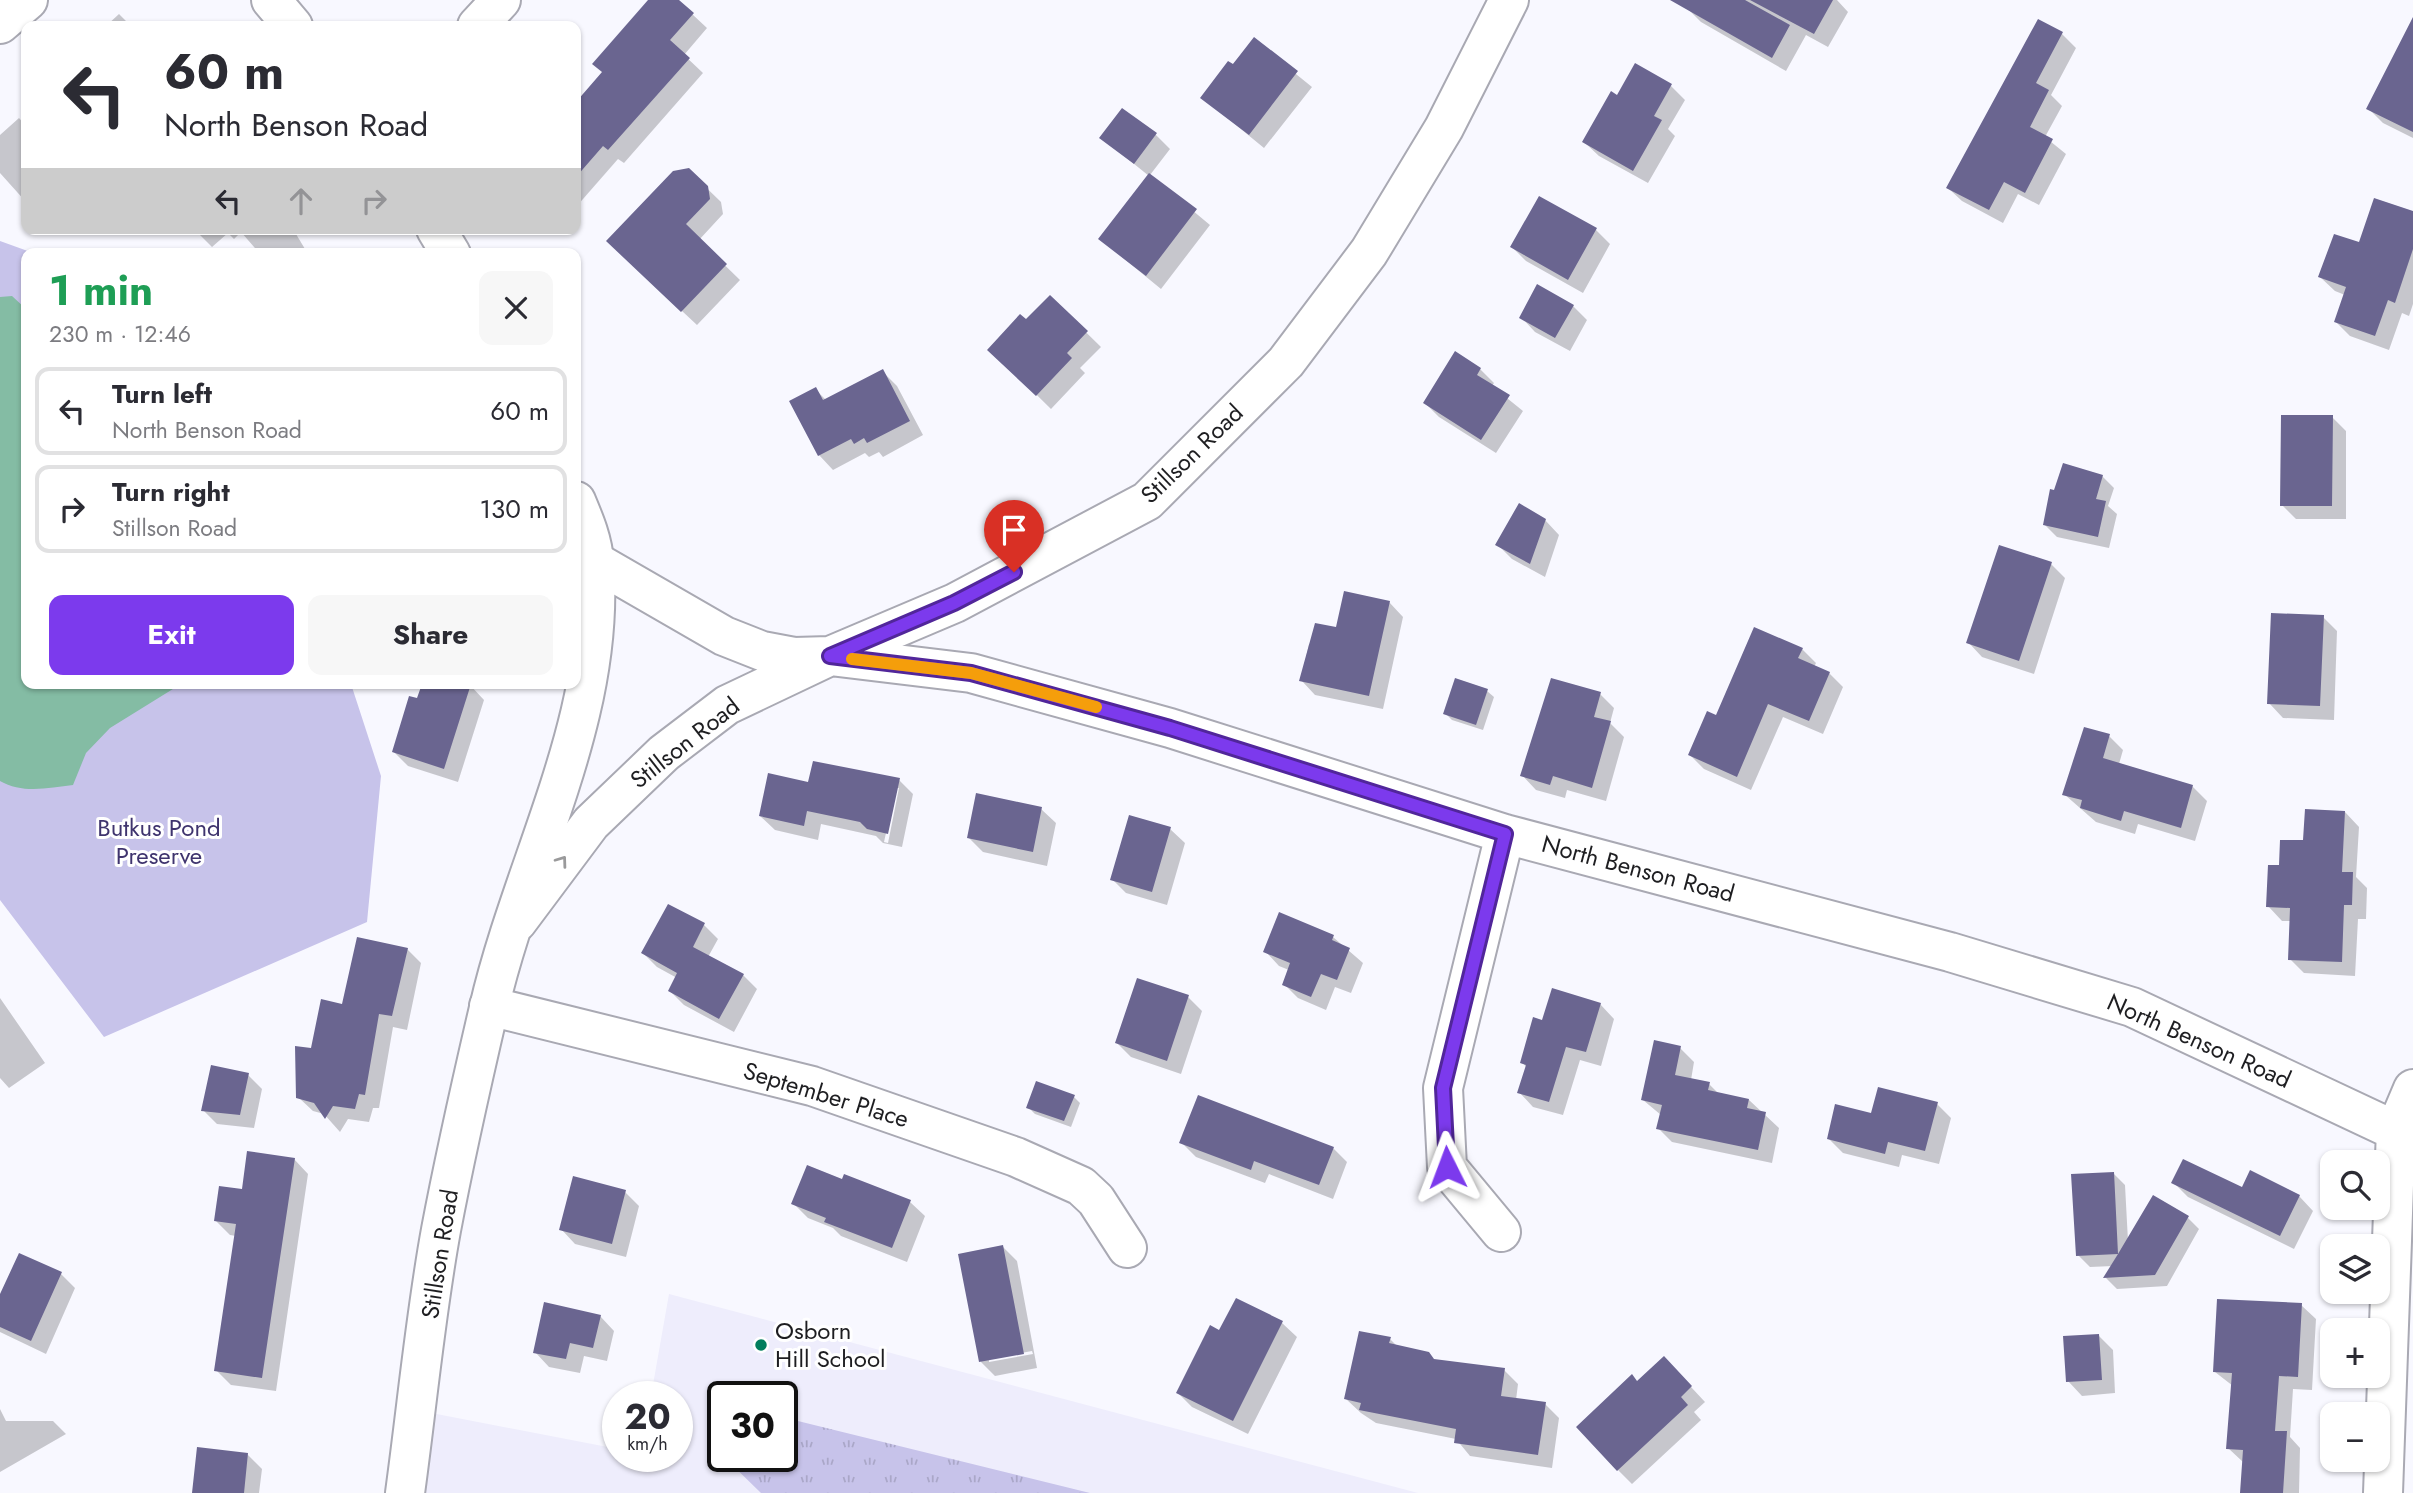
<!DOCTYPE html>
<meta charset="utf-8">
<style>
body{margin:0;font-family:Jost,sans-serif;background:#f7f7f7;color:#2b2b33;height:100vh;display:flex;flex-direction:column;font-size:26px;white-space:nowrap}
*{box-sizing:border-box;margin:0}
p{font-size:23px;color:#7c7c81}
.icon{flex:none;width:38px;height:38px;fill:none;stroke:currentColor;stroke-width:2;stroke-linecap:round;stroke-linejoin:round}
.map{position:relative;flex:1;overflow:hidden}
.side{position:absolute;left:21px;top:248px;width:560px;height:441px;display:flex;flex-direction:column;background:#fff;border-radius:14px;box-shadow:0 2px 5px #0004}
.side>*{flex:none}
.top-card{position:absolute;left:21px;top:21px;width:560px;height:214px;border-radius:14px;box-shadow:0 2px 5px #0004;background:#fff;color:#2b2b33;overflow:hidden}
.tools{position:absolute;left:2320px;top:1150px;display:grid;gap:14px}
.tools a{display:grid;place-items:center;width:70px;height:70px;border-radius:14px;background:#fff;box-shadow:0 2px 5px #0004;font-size:35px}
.speed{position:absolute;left:602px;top:1381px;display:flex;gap:14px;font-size:35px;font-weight:700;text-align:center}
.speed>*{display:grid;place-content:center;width:91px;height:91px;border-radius:50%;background:#fff;box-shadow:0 2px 5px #0004;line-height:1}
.speed small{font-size:18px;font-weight:400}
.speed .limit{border:4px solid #111;border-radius:10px;background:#fff;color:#111}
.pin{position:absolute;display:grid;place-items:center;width:60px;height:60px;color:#fff;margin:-72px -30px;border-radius:50% 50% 50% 0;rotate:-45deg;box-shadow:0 0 7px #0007}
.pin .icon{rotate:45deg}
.me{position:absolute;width:77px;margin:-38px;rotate:357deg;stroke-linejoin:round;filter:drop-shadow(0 0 5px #0008)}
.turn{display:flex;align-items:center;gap:24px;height:147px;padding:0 28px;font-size:32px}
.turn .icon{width:91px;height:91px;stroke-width:2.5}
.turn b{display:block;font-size:49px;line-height:60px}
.lanes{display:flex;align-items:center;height:66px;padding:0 28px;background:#0003;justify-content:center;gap:35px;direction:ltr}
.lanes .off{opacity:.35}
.round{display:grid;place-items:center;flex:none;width:74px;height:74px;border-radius:14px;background:#f7f7f7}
.headline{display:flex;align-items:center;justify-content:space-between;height:119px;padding:0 28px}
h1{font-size:42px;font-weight:700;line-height:52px;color:#1e9e55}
.button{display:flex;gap:14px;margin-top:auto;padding:14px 28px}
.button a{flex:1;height:80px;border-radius:14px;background:#7c3aed;color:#fff;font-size:28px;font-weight:700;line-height:80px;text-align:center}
.button a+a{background:#f7f7f7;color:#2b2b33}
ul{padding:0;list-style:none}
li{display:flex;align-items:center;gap:21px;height:88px;margin:0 14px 10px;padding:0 14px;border:4px solid #e1e1e2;border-radius:14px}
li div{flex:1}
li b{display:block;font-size:26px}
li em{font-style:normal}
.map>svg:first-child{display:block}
</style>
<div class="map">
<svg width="2413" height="1493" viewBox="0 0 2413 1493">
<defs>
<pattern id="grass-tufts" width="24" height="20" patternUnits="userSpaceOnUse" patternTransform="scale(1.75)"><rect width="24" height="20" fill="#c7c3ea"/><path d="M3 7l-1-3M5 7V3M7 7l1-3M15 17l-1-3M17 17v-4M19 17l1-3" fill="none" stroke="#aaa7c8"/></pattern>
</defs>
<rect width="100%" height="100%" fill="#f8f8ff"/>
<path fill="#eeedfc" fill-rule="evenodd" d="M669,1294L1418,1493H405L416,1410L618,1449V1456H677V1396H651ZM723,1396H782V1456H723Z"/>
<path fill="url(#grass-tufts)" d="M782,1417L810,1424L1090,1493H761L723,1456H782Z"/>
<path fill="#c7c3ea" d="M0,241L36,254H26V684H351L381,776L367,922L104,1037L0,900Z"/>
<path fill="#84bca4" d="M12,296L26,309V684H181L110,728L86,753L73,785C49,788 22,794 0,781V297Z"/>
<path fill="#0003" fill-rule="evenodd" d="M650,0H677L707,28L684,55L703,73L624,163L618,159L576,207V126L578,123L576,104L604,73Z
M1691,0H1837L1848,12L1828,47L1806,35L1786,71L1701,22L1687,8Z
M119,14L131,26H106Z
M2039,21L2062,34L2076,48L2051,95L2062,106L2045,137L2066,154L2039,205L2018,194L2003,223L1962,201L1948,188Z
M2413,32V138L2383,123L2369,109Z
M1254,40L1312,87L1264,148L1203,98Z
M1671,86L1685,100L1668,129L1675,136L1648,183L1599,156L1584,142L1617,97Z
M19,118L26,126V202L0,173V135Z
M1155,134L1170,149L1150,175L1210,225L1161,289L1100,239L1149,176L1102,138Z
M688,170L721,202L723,214L699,240L740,280L697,325L622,255Z
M2413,213V304L2409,316L2402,313L2389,350L2350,336L2336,322L2345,295L2335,291L2320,277L2360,244Z
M194,229H293L308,254H260L241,232L234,239L228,233L212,247Z
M1596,230L1610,244L1583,293L1526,261L1512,247Z
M1050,297L1101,347L1080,368L1085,373L1051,409L990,349L1026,322Z
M1573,306L1587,320L1570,351L1535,332L1521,317Z
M1480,369L1494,383L1492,386L1523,411L1496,453L1439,417L1425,403Z
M882,371L897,386L923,435L883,457L879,452L869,457L865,453L833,470L819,455L815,389L826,400Z
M2332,417L2346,431V519H2296L2282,505Z
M2102,476L2114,488L2108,506L2117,514L2109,548L2057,537L2045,525Z
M1545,520L1559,535L1545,577L1512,559L1497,544Z
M2051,564L2065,578L2034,674L1982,657L1968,642Z
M1389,602L1403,617L1383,709L1315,695L1301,680L1309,644Z
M2323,617L2337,631L2334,720L2283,718L2269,703Z
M1802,649L1816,663L1814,667L1829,673L1843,687L1823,734L1783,717L1751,790L1704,769L1690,755Z
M470,685L484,700L458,782L408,766L394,752L418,701Z
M1487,691L1494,697L1483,730L1452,720L1445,713Z
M1600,694L1614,708L1610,723L1624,737L1606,801L1567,790L1565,798L1536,790L1522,775Z
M2109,736L2123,750L2119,764L2192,786L2207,801L2195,841L2138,824L2135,834L2096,822L2064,794Z
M899,780L913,794L902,847L883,843L876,836L821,824L818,840L775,830L760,816L810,784ZM896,788H899L888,843L884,842Z
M1041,809L1056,823L1047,866L983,852L969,838Z
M2345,812L2359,827L2356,877L2367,888L2366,919H2358L2355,976L2304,973L2290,959L2292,921H2282L2268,906L2305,842Z
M1170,829L1185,843L1167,905L1126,893L1112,879Z
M1280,915L1333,937L1363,963L1351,993L1335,987L1326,1010L1298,998L1284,984L1289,970L1279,966L1265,951Z
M704,925L718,939L708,957L743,975L757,989L734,1032L684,1005L670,991L677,978L657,967L643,953Z
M407,949L421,963L407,1030L393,1027L379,1108H373L369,1122L348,1119L340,1132L324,1114L313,1111L298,1097L312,1050L344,1006Z
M1188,997L1202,1011L1181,1074L1131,1057L1117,1043Z
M0,998L45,1063L9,1088L0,1078Z
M1600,1004L1614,1019L1601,1066L1580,1060L1563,1115L1533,1107L1519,1092L1527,1068L1522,1062L1543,1022Z
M1680,1048L1694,1062L1691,1080L1709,1084L1719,1094L1749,1100L1779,1128L1772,1163L1672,1142L1658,1128L1661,1115L1643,1100Z
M248,1075L262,1089L254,1128L217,1124L203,1110Z
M1074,1097L1080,1103L1071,1127L1035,1114L1028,1107Z
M1937,1104L1951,1118L1939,1164L1902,1155L1899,1167L1843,1153L1829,1139L1872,1115Z
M1181,1142L1333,1148L1347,1162L1333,1199L1269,1174L1265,1183L1196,1157Z
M294,1159L308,1174L276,1391L231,1385L216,1370L236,1236L230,1235L216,1221L243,1191Z
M2113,1173L2125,1185L2128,1241L2188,1218L2199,1229L2167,1286L2117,1289L2106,1278L2113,1266L2090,1267L2078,1255Z
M845,1176L910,1202L925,1216L907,1262L841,1236L833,1228L808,1218L794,1204L843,1182Z
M2173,1182L2299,1196L2313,1211L2294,1249L2188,1197Z
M625,1192L639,1206L626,1257L575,1244L561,1229Z
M1003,1247L1017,1261L1037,1368L995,1376L981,1362ZM1032,1351L1033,1354L989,1362V1359Z
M20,1255L61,1274L75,1288L46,1354L0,1332V1298Z
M1236,1300L1282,1323L1297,1337L1248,1434L1192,1407L1178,1393L1220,1332Z
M2301,1305L2316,1319L2312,1390L2293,1389L2290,1437L2300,1448L2299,1493H2242L2243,1462L2228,1448L2233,1386L2215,1372Z
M600,1316L614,1331L607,1361L584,1356L580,1373L549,1367L535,1352Z
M2099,1336L2113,1350L2115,1393L2082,1396L2068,1381Z
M1390,1339L1397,1346L1434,1360L1504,1370L1518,1384L1516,1400L1545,1404L1559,1418L1552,1468L1470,1456L1456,1439L1376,1423L1361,1413L1346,1399Z
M1678,1373L1705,1402L1694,1412L1701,1420L1632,1484L1618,1470L1638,1383Z
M0,1409L6,1421H53L66,1434L0,1472Z
M247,1454L262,1469L259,1493H194Z"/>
<path fill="#6a6590" d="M648,0H679L694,13L670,40L690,58L608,150L603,146L576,177V102L602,72L592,64Z
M1670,0H1745L1790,25L1772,58Z
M1750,0H1833L1814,34Z
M2413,17V132L2366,109Z
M2038,19L2063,32L2036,83L2049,90L2030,127L2053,139L2025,193L2004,182L1989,210L1946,188Z
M1254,37L1298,71L1249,135L1200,98L1228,61L1233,64Z
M1635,63L1672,84L1654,116L1662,120L1633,171L1582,142L1611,91L1617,95Z
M1122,108L1157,133L1134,164L1099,138Z
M689,168L708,186L710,199L686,224L727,264L681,312L606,241L673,171Z
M1149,173L1197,209L1146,276L1098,239Z
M1539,196L1597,228L1568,280L1510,247Z
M2374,198L2413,211V249L2395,303L2388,300L2375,336L2334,322L2346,287L2318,277L2334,234L2359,242Z
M1537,284L1574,305L1555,338L1519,318Z
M1050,295L1088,331L1067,353L1072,358L1036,396L987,350L1020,314L1026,319Z
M1455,351L1481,368L1477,375L1510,395L1481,440L1423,403Z
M883,369L910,421L867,443L864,438L854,444L851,439L818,456L789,401L816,387L823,400Z
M2281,415H2333L2332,506H2280Z
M2063,463L2103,475L2096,499L2106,501L2098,537L2043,525L2050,489L2054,490Z
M1519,503L1546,519L1530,564L1495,545Z
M1999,545L2052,562L2019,661L1966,643Z
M1344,591L1390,601L1369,696L1299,681L1315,623L1336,627Z
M2271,613L2324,615L2320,706L2267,704Z
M1754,627L1803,648L1798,658L1830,672L1809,721L1768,704L1737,777L1688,755L1707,711L1716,715Z
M1455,678L1488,689L1476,725L1443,714Z
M1551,678L1601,692L1594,717L1611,721L1592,788L1553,776L1550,785L1520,776Z
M422,684H471L444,769L392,752L409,696L417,698Z
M2084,727L2110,734L2103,758L2193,785L2181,828L2124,811L2121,821L2080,808L2082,800L2062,795Z
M813,761L900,778L888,834L867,829L860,822L807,811L804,826L759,816L768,773L808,782Z
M976,793L1042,807L1033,852L967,838Z
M2305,809L2345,811L2342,872H2353L2352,905H2344L2342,962L2288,960L2290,908L2266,907L2268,865H2279L2280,840H2303Z
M1129,815L1171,827L1152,892L1110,880Z
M668,904L705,923L693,947L744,974L719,1019L668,991L677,973L641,953Z
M1279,912L1334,935L1332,940L1350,948L1337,980L1321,974L1311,997L1282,985L1290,963L1263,952Z
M357,937L408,948L392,1016L379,1014L365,1095L359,1094L355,1109L333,1106L325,1119L314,1103L296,1098L295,1046L311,1048L321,999L342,1004Z
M1137,978L1189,995L1167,1061L1115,1043Z
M1552,988L1601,1003L1586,1052L1566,1047L1549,1102L1517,1093L1526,1065L1520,1063L1533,1017L1542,1020Z
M1654,1040L1681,1046L1675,1075L1710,1082L1708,1090L1749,1099L1747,1108L1766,1112L1758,1150L1656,1129L1662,1105L1641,1100Z
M211,1065L249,1073L240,1115L201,1111Z
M1036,1081L1075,1095L1064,1121L1026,1108Z
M1878,1087L1938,1102L1925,1151L1888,1142L1885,1154L1827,1139L1835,1104L1871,1113Z
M1198,1095L1334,1147L1319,1185L1254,1161L1251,1170L1179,1143Z
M247,1151L295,1158L262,1378L214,1371L236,1224L214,1221L219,1186L242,1189Z
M2183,1159L2242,1187L2250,1170L2300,1195L2280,1236L2171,1183Z
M807,1165L842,1179L844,1174L911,1200L892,1248L824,1222L826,1218L791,1204Z
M2114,1172L2118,1254L2153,1195L2189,1216L2155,1275L2103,1278L2118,1254L2076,1256L2071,1174Z
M573,1176L626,1190L612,1244L559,1230Z
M1003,1245L1024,1354L979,1362L958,1254Z
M19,1253L62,1272L31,1341L0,1327V1294Z
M1236,1298L1283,1321L1233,1421L1176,1393L1210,1325L1219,1330Z
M2217,1299L2302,1303L2298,1377L2279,1376L2275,1431H2287L2283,1493H2240L2243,1450L2226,1449L2232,1373L2213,1372Z
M544,1302L601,1315L593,1348L570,1343L566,1359L533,1353Z
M1359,1331L1391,1337L1389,1343L1429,1352L1434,1359L1505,1368L1501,1396L1546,1402L1538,1455L1454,1443L1456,1429L1359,1410L1361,1403L1344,1399Z
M2099,1334L2102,1380L2066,1382L2063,1336Z
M1664,1356L1692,1386L1681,1397L1688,1405L1617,1471L1576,1427L1632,1374L1637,1381Z
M197,1447L248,1453L244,1493H192Z"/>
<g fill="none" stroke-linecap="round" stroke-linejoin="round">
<g stroke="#a9a9b3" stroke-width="42">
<path id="minor" d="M0,24L28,0
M477,26L501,0
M594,561L724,636L762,651L794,657L830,656L971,673L1170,728L1505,834L1950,952L2132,1007L2413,1139
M517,922L591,823L664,753L727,705L830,656L955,603L1147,501L1286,362L1369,252L1444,128L1509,0
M489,1006L812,1086L1016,1157L1081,1186L1096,1200L1127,1248
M1501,1232L1447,1167L1443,1088L1505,834
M2383,1493L2396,1129L2413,1089"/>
</g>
<g stroke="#a9a9b3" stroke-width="42">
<path id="major" d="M271,0L293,26
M436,229L451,254
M405,1493C417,1406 425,1317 441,1230C455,1156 472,1081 489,1008C523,860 607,717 594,562C593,541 584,520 576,501"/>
</g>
<use href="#minor" stroke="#fff" stroke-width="38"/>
<use href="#major" stroke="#fff" stroke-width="38"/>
</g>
<defs><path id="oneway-chevron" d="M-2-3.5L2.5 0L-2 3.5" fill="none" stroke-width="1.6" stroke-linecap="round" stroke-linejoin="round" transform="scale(1.75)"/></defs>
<use stroke="#9a9a9b" href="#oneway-chevron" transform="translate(562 861) rotate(-54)"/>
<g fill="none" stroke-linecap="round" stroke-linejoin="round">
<g stroke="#51269a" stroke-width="18">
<path id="route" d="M1014,572L954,603L830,656L971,673L1170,728L1505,834L1443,1088L1447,1167"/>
</g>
<use href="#route" stroke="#7c3aed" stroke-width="12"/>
<path stroke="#f59e0b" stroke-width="12" d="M852,659L971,673L1096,707"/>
</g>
<circle fill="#027e5d" stroke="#fff" stroke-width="2.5" cx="761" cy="1345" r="7"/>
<g text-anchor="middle" stroke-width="6" stroke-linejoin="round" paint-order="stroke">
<g font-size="24" fill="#1e1e21" stroke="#fff">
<text transform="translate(1192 454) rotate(-44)" y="8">Stillson Road</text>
<text transform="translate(685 743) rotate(-38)" y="8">Stillson Road</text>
<text transform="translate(1638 869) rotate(15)" y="8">North Benson Road</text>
<text transform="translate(2199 1041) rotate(24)" y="8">North Benson Road</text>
<text transform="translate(826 1095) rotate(17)" y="8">September Place</text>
<text transform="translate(440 1254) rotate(-81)" y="8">Stillson Road</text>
</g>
<g font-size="24" fill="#3f346e" stroke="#fff">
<text x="159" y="836">Butkus Pond<tspan x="159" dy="28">Preserve</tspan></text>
</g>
<g font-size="24" fill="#1e1e21" stroke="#fff" text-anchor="start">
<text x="775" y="1339">Osborn<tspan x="775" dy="28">Hill School</tspan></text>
</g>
</g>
</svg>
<div class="tools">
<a><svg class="icon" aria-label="search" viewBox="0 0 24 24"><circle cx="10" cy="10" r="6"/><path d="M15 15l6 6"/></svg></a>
<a><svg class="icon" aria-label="layers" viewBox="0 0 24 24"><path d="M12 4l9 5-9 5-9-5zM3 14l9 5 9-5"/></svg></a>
<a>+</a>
<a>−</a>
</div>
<div class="speed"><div>20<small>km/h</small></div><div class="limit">30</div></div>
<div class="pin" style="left:1014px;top:572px;background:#d93025"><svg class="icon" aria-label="arrive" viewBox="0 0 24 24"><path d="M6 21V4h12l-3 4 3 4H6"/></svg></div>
<svg class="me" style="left:1447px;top:1167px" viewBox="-20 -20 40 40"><path d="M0-17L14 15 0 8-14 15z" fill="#7c3aed" stroke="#fff" stroke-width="4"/></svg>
<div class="top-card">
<div class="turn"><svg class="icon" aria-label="left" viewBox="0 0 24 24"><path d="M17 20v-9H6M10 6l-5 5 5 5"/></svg><div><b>60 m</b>North Benson Road</div></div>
<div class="lanes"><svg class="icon" aria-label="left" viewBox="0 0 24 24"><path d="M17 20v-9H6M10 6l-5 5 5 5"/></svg><svg class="icon off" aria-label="ahead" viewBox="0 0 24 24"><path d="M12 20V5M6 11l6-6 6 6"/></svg><svg class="icon off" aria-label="right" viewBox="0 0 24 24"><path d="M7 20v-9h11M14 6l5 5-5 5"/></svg></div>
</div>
<section class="side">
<div class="headline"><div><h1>1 min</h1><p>230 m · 12:46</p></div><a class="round"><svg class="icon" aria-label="close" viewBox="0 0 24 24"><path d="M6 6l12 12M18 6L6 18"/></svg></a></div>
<ul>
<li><svg class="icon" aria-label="left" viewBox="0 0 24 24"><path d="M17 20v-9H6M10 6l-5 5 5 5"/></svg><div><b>Turn left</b><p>North Benson Road</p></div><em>60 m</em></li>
<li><svg class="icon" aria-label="right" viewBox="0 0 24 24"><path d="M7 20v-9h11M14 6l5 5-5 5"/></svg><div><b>Turn right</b><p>Stillson Road</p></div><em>130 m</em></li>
</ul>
<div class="button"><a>Exit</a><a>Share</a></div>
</section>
</div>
